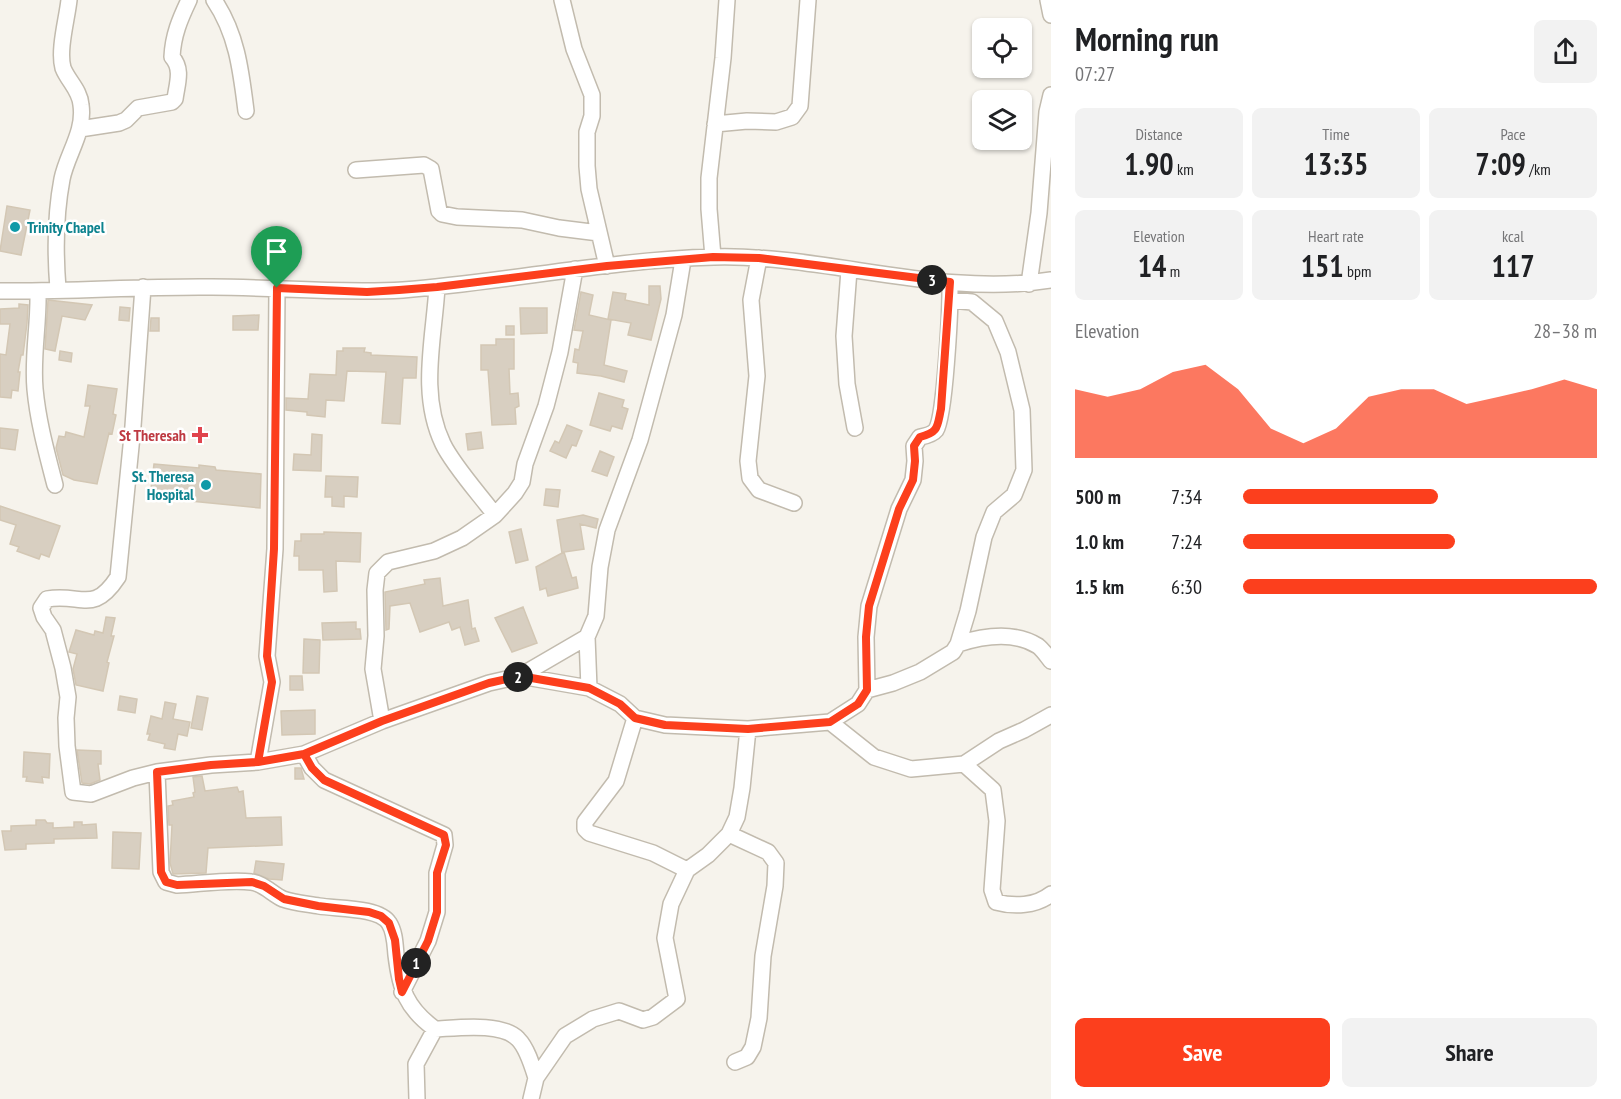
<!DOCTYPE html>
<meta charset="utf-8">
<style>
body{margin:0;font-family:"PT Sans Narrow",sans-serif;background:#f2f2f2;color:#202124;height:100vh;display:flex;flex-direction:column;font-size:22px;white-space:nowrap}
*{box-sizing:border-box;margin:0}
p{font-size:20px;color:#757577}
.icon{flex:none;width:33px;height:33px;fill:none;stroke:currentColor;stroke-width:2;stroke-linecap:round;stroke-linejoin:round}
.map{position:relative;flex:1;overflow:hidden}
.sheet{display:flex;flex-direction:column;background:#fff;width:570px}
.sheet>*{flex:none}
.tools{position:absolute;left:972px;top:18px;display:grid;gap:12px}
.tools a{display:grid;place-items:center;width:60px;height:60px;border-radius:9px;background:#fff;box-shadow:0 2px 4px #0004;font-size:30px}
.pin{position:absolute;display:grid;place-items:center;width:51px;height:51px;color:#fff;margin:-62px -26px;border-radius:50% 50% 50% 0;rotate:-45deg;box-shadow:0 0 6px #0007}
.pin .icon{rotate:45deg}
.km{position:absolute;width:30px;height:30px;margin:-15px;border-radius:50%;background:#222;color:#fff;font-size:16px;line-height:30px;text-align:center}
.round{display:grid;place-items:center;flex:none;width:63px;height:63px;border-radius:9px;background:#f2f2f2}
.summary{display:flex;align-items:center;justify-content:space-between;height:102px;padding:0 24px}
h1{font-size:33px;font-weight:800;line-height:45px}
.metrics{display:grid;grid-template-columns:repeat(3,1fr);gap:9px;height:102px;padding:6px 24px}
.metrics div{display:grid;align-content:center;border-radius:9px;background:#f2f2f2;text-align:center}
.metrics b{font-size:30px;font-weight:800}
.metrics small{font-size:16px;font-weight:400}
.metrics p{font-size:16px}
.chart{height:168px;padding:12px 24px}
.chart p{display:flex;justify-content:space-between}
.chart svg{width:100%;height:108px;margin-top:6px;fill:#fc3f1d;opacity:.7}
.primary-button{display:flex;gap:12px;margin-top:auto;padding:12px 24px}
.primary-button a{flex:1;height:69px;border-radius:9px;background:#fc3f1d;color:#fff;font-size:24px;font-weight:800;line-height:69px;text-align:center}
.primary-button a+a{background:#f2f2f2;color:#202124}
ul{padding:0 24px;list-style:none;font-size:20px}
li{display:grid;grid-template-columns:96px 72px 1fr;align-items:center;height:45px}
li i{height:15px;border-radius:8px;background:#fc3f1d}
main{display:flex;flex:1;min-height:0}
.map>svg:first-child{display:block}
.building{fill:#d8cfc1;stroke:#d3c7b4;stroke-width:1.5}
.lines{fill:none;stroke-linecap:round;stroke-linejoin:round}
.minor-casing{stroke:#c2bbae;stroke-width:18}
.minor{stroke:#fff;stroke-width:15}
.route-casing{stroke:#fff;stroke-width:12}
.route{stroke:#fc3f1d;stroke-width:8}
.culture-dot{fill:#0f9aa8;stroke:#fff;stroke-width:2}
.health-dot{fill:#e0444e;stroke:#fff;stroke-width:2}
.labels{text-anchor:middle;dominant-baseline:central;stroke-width:5;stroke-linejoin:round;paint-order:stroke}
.culture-label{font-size:16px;font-weight:bold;fill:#0d838f;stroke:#fff;text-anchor:start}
.health-label{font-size:16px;font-weight:bold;fill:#be3a42;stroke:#fff;text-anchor:end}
</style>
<main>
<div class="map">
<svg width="1051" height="1099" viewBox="0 0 1051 1099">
<rect width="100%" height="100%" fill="#f6f3ec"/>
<!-- building -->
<path class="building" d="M7 206 30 210 21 255 0 251Z
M649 286H660L661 299 651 340 628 335 631 323 608 319 613 292 626 294 625 300 649 305Z
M581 292 593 295 589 315 611 320 604 365 627 371 624 382 601 376 577 373 578 363 573 362 575 349 579 350 583 331 574 330Z
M48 300 92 305 85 320 62 316 55 351 45 349Z
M19 304 28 305 27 323 23 355H21L18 372H20L18 391 12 390 11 398 0 397V354L6 355 10 324H0V309L19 308Z
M120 307 130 308 129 321 119 320Z
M520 308H547V333L521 334Z
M259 315 258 330H233V316Z
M151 318H159V331H150Z
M506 326H514V335H506Z
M496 339H514V369H509L510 394 518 393 519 406 515 408 516 424 492 425 488 370H481V345H496Z
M343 348H365L364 352 371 353V355L417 357 416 378H403L400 424 382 423 386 372 347 371 344 401 326 400 325 417 307 415V412L286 410V398L308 399 310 374 336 375 337 351H343Z
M60 351 72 353 71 362 59 360Z
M88 385 117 389 113 414 116 415 112 434 109 433 97 484 74 480 63 475 56 448 59 436 65 437 66 432 84 437 90 406H85Z
M599 393 624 400 622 407 628 409 622 429 612 426 610 431 590 425Z
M567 425 582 431 576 446 572 445 566 458 550 451 555 441 559 443Z
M0 428 18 430 15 450 0 448Z
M481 432 483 448 468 450 466 434Z
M312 434 322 435 321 471 293 470 294 454 311 455Z
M600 451 614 457 607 476 592 471Z
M154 464 199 468V465L215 467 216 470 261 474 260 508 150 497Z
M326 476 358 477 357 497 344 496V507L332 506V497H325Z
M546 489 560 490 558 507 544 505Z
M0 506 60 526 49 557 41 554 39 559 17 551 19 547 10 544 16 525 0 520Z
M583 515 598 519 596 528 580 524 584 549 564 552 572 578 576 577 578 588 548 596 546 588 540 590 536 567 564 552 562 553 557 520Z
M521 529 528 560 516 563 509 532Z
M324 532 361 533 360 562 336 561 337 591 324 592 323 570H299V556H294L295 541H301V534H324Z
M440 578 443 606 468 600 472 629 475 628 479 641 465 645 460 627 452 630 449 622 420 632 410 603 390 606 389 629 386 630 385 592 425 584 424 580Z
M523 607 537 643 512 652 495 618Z
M106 617 115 618 111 636H114L107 662 109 663 103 691 76 685 73 669 77 654 69 652 76 630 94 635 95 631 103 633Z
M356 622V629H360L361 639 323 640 322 623Z
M304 639 320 640 319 673H303Z
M290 676H302L303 690H290Z
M120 696 137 699 135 713 118 710Z
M197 696 208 698 202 730 191 728Z
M165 702 176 704 173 719 190 722 187 736 178 734 175 750 164 748 165 744 148 740 150 734H147L151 716 162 719Z
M315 710V734L282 735 281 711Z
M77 750 101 751V764H98L100 780 90 784 82 783Z
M24 752 50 754 49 778 42 777 43 783 26 781 27 777H23Z
M295 768H301L304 779H295Z
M202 776 205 791 237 787 239 792 243 791 246 818 281 817 282 845 208 848 206 873 173 874 170 863 172 825H169L168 806 173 805 172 801 194 797 193 793 195 792 193 777Z
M36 820H45L47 823H53V828L74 827V822H82V825L96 824 97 838 54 839V843L26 844V849L5 850 2 831H11V826L36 825Z
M113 832 141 833 139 869 112 868Z
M256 861 284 864 282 880 269 879 254 873Z"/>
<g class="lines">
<!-- minor casing -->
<g class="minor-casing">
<path id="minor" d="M214 0C237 34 241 71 246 111
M562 0 574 49 592 95V116L587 132V166L589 189 607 266
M1048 0 1051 15
M715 124 747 121 776 122 792 117 800 106 808 0
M80 129 119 123 126 120 138 108 172 102 175 99C177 84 183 69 172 57 173 35 180 19 189 0
M356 170 424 165 431 169 439 211 442 214 457 217 522 220 559 228 599 233
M713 257 709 209V178L723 58 727 0
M759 258 751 300 757 376 748 461 750 478 759 490 794 503
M849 270 844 336 847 384 855 428
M1029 284 1039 213 1047 112 1051 95
M143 287 133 426 118 577C93 615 82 593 47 599L41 608 44 617 53 630 63 668 68 697 66 718 67 746 73 792 91 794 133 778 157 772 211 765 258 762 304 754 382 721 489 683 520 676 589 688 620 704 635 718 665 725 748 729 830 722 874 757 911 769 964 764 999 741 1024 730 1051 715
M437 287C434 339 419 394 443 444 453 465 480 495 495 515
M58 289C55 252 55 216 62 179 67 154 85 132 81 105 80 90 68 81 63 68 58 50 67 19 69 0
M0 291C71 292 141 286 212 287 275 287 339 294 403 290 506 282 609 260 714 257 825 254 940 298 1051 280
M38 291C39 324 32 356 35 389 38 422 47 454 55 485
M958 644C983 636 1014 631 1038 646 1043 650 1047 656 1051 661
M520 676 587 637
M589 688 587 637 596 616 600 567 607 530 640 440 674 315 683 260
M867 690 893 683 920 672 953 652 958 644 968 611 984 537 994 512 1014 495 1024 470 1022 410 1008 352 995 321 972 302 950 300
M635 718 616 781 585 822V829L589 833 653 853 687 870
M382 721 373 669 376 636 375 590 377 573 388 562 434 551 462 538 495 515 515 493 522 482 525 464 546 406 560 352 575 269
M830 722 858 704 867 690 866 637 869 606 899 509 913 480 915 461 914 446 920 437C925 436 932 435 936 430 945 416 950 312 950 291
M304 754 312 768 324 780 444 835 445 845 437 873V912L428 941 402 992
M258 762 272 682 267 656 275 549 277 288
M964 764 993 790 997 821 992 890 996 902C1014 907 1036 906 1051 894
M157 772 161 872 166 882 177 885C199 884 230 879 251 882 263 883 272 894 283 899 294 903 308 904 319 906 337 909 379 907 389 923 395 932 395 945 396 955 400 989 406 1008 435 1029 457 1028 502 1022 518 1039 527 1048 532 1065 536 1078
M729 834 768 852 776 863 775 886 763 956 759 1018 753 1047 747 1057 735 1062
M417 1099 416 1064 435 1029
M531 1099 536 1078 565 1036 593 1019 619 1011 643 1020 653 1017 677 999 665 938 671 904 687 870 708 855 729 834 737 817 742 788 748 729"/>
</g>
<!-- minor -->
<use href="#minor" class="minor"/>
</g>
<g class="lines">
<!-- route casing -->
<g class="route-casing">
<path id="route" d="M277 288 274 549 267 656 272 682 258 762 304 754 312 768 324 780 444 835 446 845 437 873V912L428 941 402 992 399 979 395 940 389 923 381 916 369 912 318 906 284 899 264 886 252 882 177 885 166 882 161 872 157 772 211 765 258 762 304 754 382 721 489 683 520 676 589 688 620 704 635 718 665 725 748 729 830 722 858 704 867 690 866 637 869 606 899 509 913 480 915 461 914 446 920 437C939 432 937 427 941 409L950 282 759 258 713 257 607 266 437 287 399 290 367 292 277 288"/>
</g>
<!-- route -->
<use href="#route" class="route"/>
</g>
<!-- markers -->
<g class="culture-dot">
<circle cx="15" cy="227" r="6"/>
<circle cx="206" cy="485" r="6"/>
</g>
<path class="health-dot" d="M197 426h6v6h6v6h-6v6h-6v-6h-6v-6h6z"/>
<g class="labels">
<!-- culture labels -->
<g class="culture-label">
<text x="27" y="227">Trinity Chapel</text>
<text x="194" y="476" text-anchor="end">St. Theresa<tspan x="194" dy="18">Hospital</tspan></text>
</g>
<!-- health labels -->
<g class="health-label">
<text x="186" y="435">St Theresah</text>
</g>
</g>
</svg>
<div class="tools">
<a><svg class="icon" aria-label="locate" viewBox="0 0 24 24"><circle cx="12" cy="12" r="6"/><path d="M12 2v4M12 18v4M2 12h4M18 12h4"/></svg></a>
<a><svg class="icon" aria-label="layers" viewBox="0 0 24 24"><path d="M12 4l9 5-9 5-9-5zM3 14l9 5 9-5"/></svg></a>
</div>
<div class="pin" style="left:277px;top:288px;background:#1e9e55"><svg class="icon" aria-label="arrive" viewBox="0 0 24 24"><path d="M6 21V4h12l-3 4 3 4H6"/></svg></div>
<b class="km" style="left:416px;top:963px">1</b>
<b class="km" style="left:518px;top:677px">2</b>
<b class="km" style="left:932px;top:280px">3</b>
</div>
<section class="sheet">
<div class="summary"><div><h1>Morning run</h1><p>07:27</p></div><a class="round"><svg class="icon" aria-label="share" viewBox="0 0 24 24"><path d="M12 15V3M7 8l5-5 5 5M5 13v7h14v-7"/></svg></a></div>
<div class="metrics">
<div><p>Distance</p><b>1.90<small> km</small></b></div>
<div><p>Time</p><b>13:35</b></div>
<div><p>Pace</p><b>7:09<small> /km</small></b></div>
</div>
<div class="metrics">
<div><p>Elevation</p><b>14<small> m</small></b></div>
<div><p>Heart rate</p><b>151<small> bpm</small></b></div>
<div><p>kcal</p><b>117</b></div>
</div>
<div class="chart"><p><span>Elevation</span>28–38 m</p>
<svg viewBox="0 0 160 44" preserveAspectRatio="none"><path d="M0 44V16L10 19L20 16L30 9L40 6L50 16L60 32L70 38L80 32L90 19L100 16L110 16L120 22L130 19L140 16L150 12L160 16V44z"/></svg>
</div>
<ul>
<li><b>500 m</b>7:34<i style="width:55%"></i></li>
<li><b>1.0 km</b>7:24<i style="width:60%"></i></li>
<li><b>1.5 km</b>6:30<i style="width:100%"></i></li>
</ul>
<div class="primary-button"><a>Save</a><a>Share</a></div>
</section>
</main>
